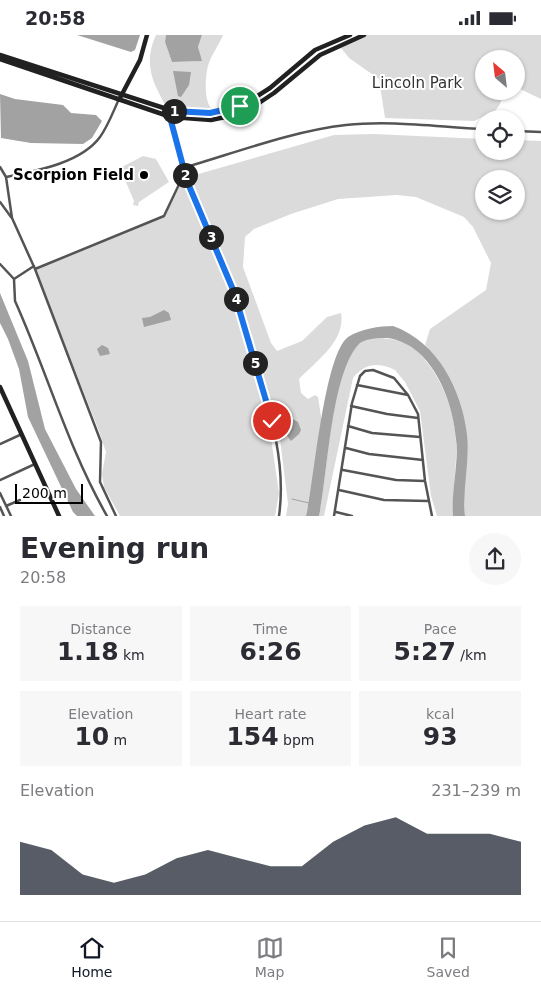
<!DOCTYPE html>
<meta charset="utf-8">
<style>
body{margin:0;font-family:"DejaVu Sans",sans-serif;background:#f7f7f7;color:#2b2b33;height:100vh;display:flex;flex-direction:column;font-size:19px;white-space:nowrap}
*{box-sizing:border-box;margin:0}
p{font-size:16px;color:#7c7c81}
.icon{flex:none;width:28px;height:28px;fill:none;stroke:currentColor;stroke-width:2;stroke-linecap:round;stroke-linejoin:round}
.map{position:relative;height:481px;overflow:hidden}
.details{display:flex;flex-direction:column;background:#fff;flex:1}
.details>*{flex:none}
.needle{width:32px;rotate:332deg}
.controls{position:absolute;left:475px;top:15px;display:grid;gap:10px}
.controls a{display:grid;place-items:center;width:50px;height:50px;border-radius:50%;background:#fff;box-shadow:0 1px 4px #0004;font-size:25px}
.scale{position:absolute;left:15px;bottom:12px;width:68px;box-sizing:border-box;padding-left:5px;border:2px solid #000;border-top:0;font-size:14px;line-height:18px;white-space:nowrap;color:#000;-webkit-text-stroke:4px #fff;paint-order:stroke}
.pin{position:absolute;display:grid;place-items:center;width:42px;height:42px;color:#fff;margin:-21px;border:2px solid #fff;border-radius:50%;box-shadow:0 1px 5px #0007}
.km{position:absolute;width:25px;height:25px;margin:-12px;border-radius:50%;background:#222;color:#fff;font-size:14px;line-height:25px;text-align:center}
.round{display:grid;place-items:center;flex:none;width:52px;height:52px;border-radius:26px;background:#f7f7f7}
.headline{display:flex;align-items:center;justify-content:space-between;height:85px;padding:0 20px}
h1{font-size:28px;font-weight:600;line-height:38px}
.stats{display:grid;grid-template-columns:repeat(3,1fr);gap:8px;height:85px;padding:5px 20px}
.stats div{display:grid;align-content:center;border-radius:0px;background:#f7f7f7;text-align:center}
.stats b{font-size:25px;font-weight:600}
.stats small{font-size:14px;font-weight:400}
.stats p{font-size:14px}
.chart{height:140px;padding:10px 20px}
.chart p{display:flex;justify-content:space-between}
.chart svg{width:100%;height:90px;margin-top:5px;fill:#111827;opacity:.7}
.status{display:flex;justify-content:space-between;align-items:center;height:35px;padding:0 25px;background:#fff;direction:ltr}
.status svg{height:14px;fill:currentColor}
.dock{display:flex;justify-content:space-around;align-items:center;height:70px;border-top:1px solid #e1e1e2;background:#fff;font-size:14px;color:#7c7c81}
.dock a{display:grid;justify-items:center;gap:2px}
.dock .selected{color:#111827}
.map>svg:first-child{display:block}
.green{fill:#dbdbdb;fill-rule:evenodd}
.water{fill:#a2a2a2}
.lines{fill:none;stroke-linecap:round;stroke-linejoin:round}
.stream{stroke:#a2a2a2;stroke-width:1}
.street{stroke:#545454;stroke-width:2.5}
.secondary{stroke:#212121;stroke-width:4.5}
.route-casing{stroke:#fff;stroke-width:10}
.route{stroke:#1a73e8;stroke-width:6}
.poi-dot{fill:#000;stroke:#fff;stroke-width:2}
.labels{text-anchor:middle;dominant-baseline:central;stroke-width:4;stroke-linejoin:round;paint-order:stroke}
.park-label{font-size:15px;fill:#323232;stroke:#fff}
.poi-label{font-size:15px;font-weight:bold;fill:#000;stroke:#fff;text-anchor:end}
</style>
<div class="status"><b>20:58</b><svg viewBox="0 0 49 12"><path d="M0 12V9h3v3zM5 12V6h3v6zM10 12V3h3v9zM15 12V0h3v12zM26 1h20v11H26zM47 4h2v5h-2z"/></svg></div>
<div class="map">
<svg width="541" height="481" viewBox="0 0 541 481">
<rect width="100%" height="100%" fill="#fff"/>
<!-- green -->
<path class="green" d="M156 0H166L165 7 172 27 201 26 198 12 202 0H223C219 10 210 22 208 31 205 42 204 65 211 73L189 74 164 68C151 44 144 27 156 0Z
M367 0H541V64L516 52V24H484V56L504 57 500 69 495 76 474 86 385 83 379 44 349 23 341 13Z
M373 99 484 104V116H516V105L541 106V481H465C460 408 482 372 425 310L430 294 486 255 491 228 473 192 464 182 416 162 397 160 338 164 291 179 254 194 245 202 243 232 271 308 277 316 302 306 327 282 341 278C346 306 316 326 299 344L301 358 308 364 315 360 318 362 322 388 306 481H286L288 469 280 404 268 383 279 458 275 481H120L104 452 102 439 106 417 99 396 35 234 165 181 181 149 195 140 334 100ZM484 144H516V176H484Z
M143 121 156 124 169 147 139 167 138 171 133 170 134 166 120 133Z
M381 303C388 304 396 304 403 307 435 322 456 375 456 408 457 433 452 457 453 481H437L431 461 420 376 405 347 395 335C378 327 365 328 353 343L324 481H319C328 439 330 344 356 312 362 304 371 303 381 303Z"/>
<!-- water -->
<path class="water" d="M77 0H140L135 15 131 17Z
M166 0H202L198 12 202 26 172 27 165 7Z
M173 36 191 37 189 50 181 62 178 61Z
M0 59 15 64 63 70 71 78 96 80 102 86 92 103 83 109 31 108 1 103Z
M0 258 28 326 45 394 76 454 95 481H77L73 477 28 382 19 334 8 304 0 288Z
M164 275 169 278 171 285 144 292 142 283 150 282Z
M393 291C438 307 462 355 467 400 470 427 462 454 465 481H453C451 455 459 429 456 404 453 365 431 308 387 303 377 303 369 303 360 308 331 336 328 439 319 481H306C314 447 324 320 348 302 360 294 380 291 393 291Z
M102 310 108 313 110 319 100 321 97 314Z
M289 382 298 387 301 395 299 399 291 406 285 398 284 386Z"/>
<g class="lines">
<!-- stream -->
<path class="stream" d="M292 464 309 468"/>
<!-- street -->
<path class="street" d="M173 76C164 108 219 219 233 255 241 275 246 296 252 317 268 370 287 425 279 481
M516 96 541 97
M0 132 6 142C36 136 81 128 100 102 108 91 113 77 119 64
M183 133C235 118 292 96 346 90 391 85 439 92 484 94
M6 142 12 183 35 234 101 407 100 447 116 481
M0 167 11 182
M0 229 14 244
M34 231 14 244 15 266C47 337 68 413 107 481
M35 234 164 181 184 139
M357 350 408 360
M351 371 387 379 418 383
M348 391 372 398 420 402
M0 409 22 399
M346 413 369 419 423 425
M343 435 396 445 425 446
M0 445 35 429
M339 455 384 465 428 466
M0 458 11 481
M6 471 20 465
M0 472 4 481
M336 477 352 481
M334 481 352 368 360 341 365 336 373 335 394 343 408 360 418 379 425 446 432 481"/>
<!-- secondary -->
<path class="secondary" d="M0 20 173 76 204 78 229 74 251 65 270 53 315 15 350 0
M0 24 171 82 211 85 230 81 253 72 274 58 320 20 364 0
M120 63 140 25 147 0
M0 352 59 481"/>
</g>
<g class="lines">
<!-- route casing -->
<g class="route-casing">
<path id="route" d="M240 71 210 78 173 76 171 86 187 146 234 257 272 386"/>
</g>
<!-- route -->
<use href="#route" class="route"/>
</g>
<!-- markers -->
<circle class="poi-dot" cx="144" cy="140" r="5"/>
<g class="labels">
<!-- park labels -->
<g class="park-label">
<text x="417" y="48">Lincoln Park</text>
</g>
<!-- poi labels -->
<g class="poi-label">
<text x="134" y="140">Scorpion Field</text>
</g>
</g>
</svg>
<div class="controls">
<a><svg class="needle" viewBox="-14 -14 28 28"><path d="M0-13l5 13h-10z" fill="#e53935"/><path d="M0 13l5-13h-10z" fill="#7c7c81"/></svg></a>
<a><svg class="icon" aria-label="locate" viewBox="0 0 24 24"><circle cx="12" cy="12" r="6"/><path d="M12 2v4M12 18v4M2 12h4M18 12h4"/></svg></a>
<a><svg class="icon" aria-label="layers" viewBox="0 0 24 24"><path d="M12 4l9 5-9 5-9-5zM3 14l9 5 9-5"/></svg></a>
</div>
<div class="scale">200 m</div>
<div class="pin" style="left:240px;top:71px;background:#1e9e55"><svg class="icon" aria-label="arrive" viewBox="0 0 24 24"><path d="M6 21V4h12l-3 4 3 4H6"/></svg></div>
<div class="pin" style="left:272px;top:386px;background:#d93025"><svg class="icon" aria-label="check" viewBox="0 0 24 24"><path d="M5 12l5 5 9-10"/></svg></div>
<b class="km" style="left:174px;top:76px">1</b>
<b class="km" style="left:185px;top:140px">2</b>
<b class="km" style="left:211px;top:202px">3</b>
<b class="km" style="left:236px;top:264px">4</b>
<b class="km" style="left:255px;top:328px">5</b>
</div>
<section class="details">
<div class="headline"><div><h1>Evening run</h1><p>20:58</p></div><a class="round"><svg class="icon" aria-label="share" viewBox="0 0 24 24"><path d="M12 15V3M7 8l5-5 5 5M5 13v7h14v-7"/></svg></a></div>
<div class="stats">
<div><p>Distance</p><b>1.18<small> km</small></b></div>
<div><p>Time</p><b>6:26</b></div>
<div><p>Pace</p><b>5:27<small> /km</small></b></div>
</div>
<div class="stats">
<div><p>Elevation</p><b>10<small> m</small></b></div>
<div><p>Heart rate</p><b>154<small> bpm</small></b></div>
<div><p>kcal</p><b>93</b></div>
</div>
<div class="chart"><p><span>Elevation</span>231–239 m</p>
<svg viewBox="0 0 160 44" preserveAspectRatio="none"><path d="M0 44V18L10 22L20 34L30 38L40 34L50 26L60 22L70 26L80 30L90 30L100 18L110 10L120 6L130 14L140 14L150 14L160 18V44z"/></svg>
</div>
</section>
<nav class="dock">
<a class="selected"><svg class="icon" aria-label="home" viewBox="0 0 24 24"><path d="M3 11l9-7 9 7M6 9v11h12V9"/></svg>Home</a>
<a><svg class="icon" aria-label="map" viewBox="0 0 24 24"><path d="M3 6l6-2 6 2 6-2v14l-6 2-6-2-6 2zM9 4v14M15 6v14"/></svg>Map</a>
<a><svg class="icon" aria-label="saved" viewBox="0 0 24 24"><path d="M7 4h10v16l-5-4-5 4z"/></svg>Saved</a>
</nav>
